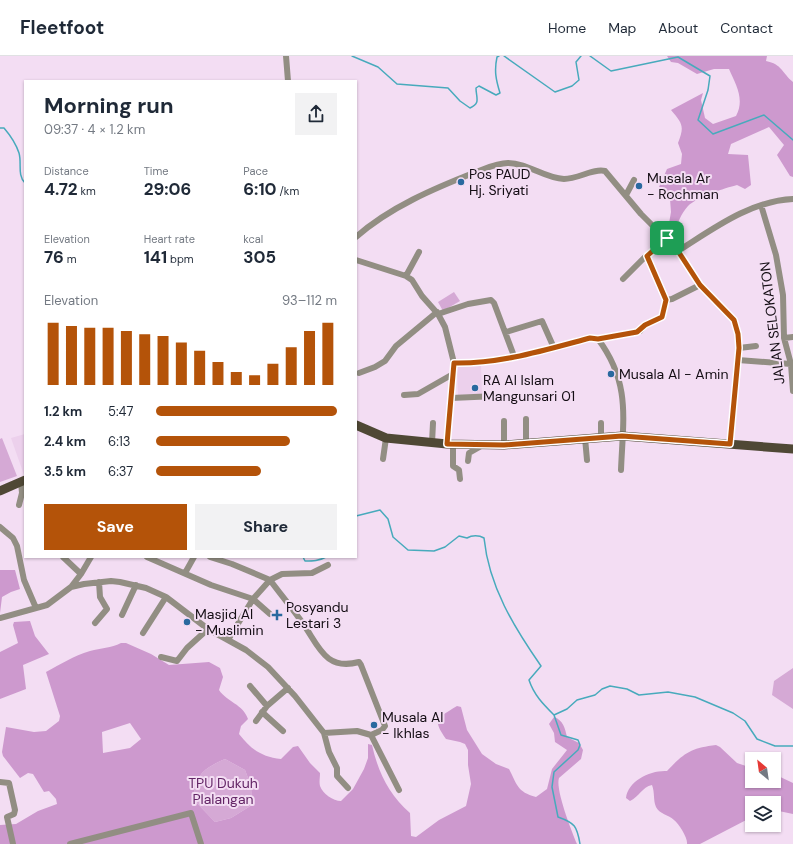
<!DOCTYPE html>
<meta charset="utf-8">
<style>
body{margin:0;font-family:"DM Sans",sans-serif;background:#f2f2f3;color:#1f2937;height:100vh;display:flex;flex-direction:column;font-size:15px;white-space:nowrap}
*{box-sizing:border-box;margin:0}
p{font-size:13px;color:#747a83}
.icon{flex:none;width:22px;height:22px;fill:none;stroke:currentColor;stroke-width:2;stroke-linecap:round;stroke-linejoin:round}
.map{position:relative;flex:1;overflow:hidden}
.drawer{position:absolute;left:24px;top:24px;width:333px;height:478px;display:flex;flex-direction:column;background:#fff;border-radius:0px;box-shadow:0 1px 3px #0004}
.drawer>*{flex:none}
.needle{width:26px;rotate:331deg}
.buttons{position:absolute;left:745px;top:696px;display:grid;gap:8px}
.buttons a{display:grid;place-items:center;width:36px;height:36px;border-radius:0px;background:#fff;box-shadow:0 1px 3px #0004;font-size:20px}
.pin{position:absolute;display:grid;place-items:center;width:34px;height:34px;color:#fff;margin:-17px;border-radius:8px;box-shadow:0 2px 6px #0006}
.round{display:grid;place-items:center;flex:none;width:42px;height:42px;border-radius:0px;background:#f2f2f3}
.headline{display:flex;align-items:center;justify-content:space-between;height:68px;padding:0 20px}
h1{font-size:22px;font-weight:700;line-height:30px}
.metrics{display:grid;grid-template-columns:repeat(3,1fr);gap:6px;height:68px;padding:4px 20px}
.metrics div{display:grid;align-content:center}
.metrics b{font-size:17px;font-weight:700}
.metrics small{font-size:11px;font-weight:400}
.metrics p{font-size:11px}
.chart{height:112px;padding:8px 20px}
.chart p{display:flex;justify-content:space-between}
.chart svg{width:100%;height:72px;margin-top:4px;stroke:#b45309;stroke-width:6}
.primary-button{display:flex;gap:8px;margin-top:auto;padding:8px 20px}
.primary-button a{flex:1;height:46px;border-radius:0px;background:#b45309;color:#fff;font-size:16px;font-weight:700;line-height:46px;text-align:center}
.primary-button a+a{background:#f2f2f3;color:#1f2937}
ul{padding:0 20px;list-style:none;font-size:13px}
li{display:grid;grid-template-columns:64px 48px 1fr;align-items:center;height:30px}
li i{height:10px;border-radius:5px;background:#b45309}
header{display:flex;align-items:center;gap:24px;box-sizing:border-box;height:56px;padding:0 20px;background:#fff;border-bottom:1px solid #e0e1e3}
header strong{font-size:19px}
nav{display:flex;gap:22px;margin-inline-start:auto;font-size:14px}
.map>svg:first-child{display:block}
.built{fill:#ecd0ec}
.green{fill:#d5a9d5}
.forest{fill:#cd99ce;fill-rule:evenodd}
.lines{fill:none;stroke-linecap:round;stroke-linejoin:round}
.stream{stroke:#47aabc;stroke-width:1.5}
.street{stroke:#928e83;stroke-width:6}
.primary{stroke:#4f4835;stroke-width:9}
.route-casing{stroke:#fff;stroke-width:8}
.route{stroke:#b45309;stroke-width:5}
.poi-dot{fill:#29699f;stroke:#f3ddf3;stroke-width:1.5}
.labels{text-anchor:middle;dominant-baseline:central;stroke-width:4;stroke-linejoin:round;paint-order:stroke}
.poi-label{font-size:14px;fill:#140d14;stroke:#f3ddf3;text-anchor:start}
.street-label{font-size:14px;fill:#140d14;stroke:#f3ddf3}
.park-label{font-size:14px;fill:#632566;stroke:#f3ddf3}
</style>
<header>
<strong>Fleetfoot</strong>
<nav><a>Home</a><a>Map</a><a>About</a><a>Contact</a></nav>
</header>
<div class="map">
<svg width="793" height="788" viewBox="0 0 793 788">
<rect width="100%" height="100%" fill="#f3ddf3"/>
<!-- built -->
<path class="built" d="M481 308 482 338 458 339 457 309Z
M25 378V418L24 419 11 382Z"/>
<!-- green -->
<path class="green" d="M454 236 460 245 443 255 438 246Z
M2 382 17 420 0 426V383Z
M793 612V653L772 639 774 625Z
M225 703 245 714 251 730 252 749 231 762 215 766 193 743C198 717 201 714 225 703Z"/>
<!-- forest -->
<path class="forest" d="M667 0H767L766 5C782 8 782 17 793 26V121L790 120 777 99 784 89 769 71 731 88 728 98 748 99 751 129 745 133 737 129C725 132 697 141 688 150 681 158 678 166 675 175L668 173 671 156 670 143 659 131 667 113 681 108 682 98 678 87C685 70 682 67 671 54L703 37 701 44 705 62 713 68 736 60C745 43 736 29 729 13H714L697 18 678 7 671 6Z
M0 514H15L20 533 11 536 2 541 0 557Z
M30 565 35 580 49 598 23 609 26 633 0 643V596L18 587 13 569 14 566Z
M121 587H126L151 598 169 609 209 606 220 612 223 621 219 634C227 646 243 648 248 663L241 670 239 678C251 693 261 701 281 703L293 691 298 690 310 707 320 717C320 722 319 726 320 730 323 738 333 745 341 745L353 733 364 713 368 702V688L372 689C378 716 389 739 410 757L411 780 416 781 439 764 466 750 471 728 468 709V694L465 688 460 686 446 683C431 662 438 662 457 650L461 651 467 674 482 698 496 708 509 713C517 728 517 736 536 741L547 733 552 713 567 694 555 686 554 677 549 668 554 661C563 664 565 672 567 681L579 687 583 694 581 703 559 722C555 733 572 776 577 788H0V769L16 768 38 755 57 748 56 743 49 735 44 736 33 718 28 717 20 722 3 700 2 696 6 671 34 676 46 675 59 665 60 660 46 616C61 608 73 600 90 595 101 592 111 592 121 587ZM130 667 141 683 130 692 103 697 102 676ZM225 703 245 714 251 730 252 749 231 762 215 766 193 743C198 717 201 714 225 703Z
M716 689 720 691 737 707 752 712V725H774V718L793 727V758L774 754V747H752V761L700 788H687C688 782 679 768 674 764 669 759 659 758 656 751 653 744 655 737 652 729 642 731 639 741 630 745L626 742C628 725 650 714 667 715 684 697 691 692 716 689Z"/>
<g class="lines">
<!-- stream -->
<path class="stream" d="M352 0 378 11 397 28 448 32 460 45 470 52C481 47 476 42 476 32L479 30 496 39 500 37C496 24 494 15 497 1L499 0
M504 0 555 36 572 30 579 24 576 6 581 0
M590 0 611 15 678 1 710 20 708 34 698 64 713 78 764 59 793 84
M0 72H4C10 79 16 88 19 97 22 107 17 119 25 127
M356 460 380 454 388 463 393 481 408 494 434 495 445 491 459 480 467 482C472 479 479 479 484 482 489 531 514 571 541 610L529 624C534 639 543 648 554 659L567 653 577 644 595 639 602 633 610 630 627 633 639 639 668 636 695 641 733 657 745 665 757 683 775 690H793
M303 501 305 505C313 505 319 505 326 501
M554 659 561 679 578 684 580 689 578 694 554 716 552 731 558 761C575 767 577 770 580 788"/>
<!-- street -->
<path class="street" d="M286 0 288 25
M626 139 634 124
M761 149 776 199 783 239 784 282 791 308 793 335
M356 181C390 151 435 132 476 116 487 112 497 107 508 107 528 107 544 122 564 123 578 123 594 112 605 115L641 158 678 195 700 229 734 264 738 278 739 292 730 388
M667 182 647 199 666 244 672 243 700 229
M678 195C713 173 750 145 793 143
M356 204 406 220 412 224 422 240 438 258 445 271 454 307 447 388
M406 220 419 196
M623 223 647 199
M438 258 468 248 491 244 494 247 514 300
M506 276 542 265 554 292
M784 282 793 281
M598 283 640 275 645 269 662 261 666 244
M739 292 756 290
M738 304 791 308
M454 307C500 308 545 294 590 282L598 283C631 327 623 363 621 414
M359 317 375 311 385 305 396 290 437 256
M404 339 418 338 453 318
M451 342 497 340
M504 365V389
M601 367V380
M585 382 587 404
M432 387 433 367
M453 388V410L459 414 460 423
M526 388V363
M383 403 386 382
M468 405 469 397 483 389
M19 449 22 437 21 426
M0 471 13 482 17 490 24 524 36 552
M63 501 81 518
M147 501 211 529 253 543 270 558
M210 501 232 508 270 524
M185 517 194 501
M270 524C281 539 293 553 304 569 319 591 326 615 359 606L361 609 385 670 382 674 371 679
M71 531 81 518 91 501
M122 559 136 529
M0 562 47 549 71 531 84 528 111 525 120 526 146 532 166 541 208 573 246 594 268 611 295 640 324 677 329 696 337 712V720L348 732
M95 567 107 553 100 541 99 526
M143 577 166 541
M228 584 253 543 270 524 282 518 312 517 328 509
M161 601 177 605 187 592 208 573
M250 630 267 650
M262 656 283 675
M256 665 267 650 288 632
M324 677 357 675 371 679 399 734
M0 726 9 727 15 754 14 758 7 761 13 788
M70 788 191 757 201 788"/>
<!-- primary -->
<path class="primary" d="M356 369 386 382 447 388 504 389 622 380 793 393
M0 435 25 424"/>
</g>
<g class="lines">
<!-- route casing -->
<g class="route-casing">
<path id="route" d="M667 182 678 195 700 229 734 264 738 278 739 292 730 388 622 380 504 389 447 388 454 307C500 308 545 294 590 282L598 283 637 276 645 269 662 261 666 244 647 200Z"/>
</g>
<!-- route -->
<use href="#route" class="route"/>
</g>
<!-- markers -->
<g class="poi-dot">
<circle cx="461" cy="126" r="4"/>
<circle cx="639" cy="130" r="4"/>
<circle cx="611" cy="318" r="4"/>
<circle cx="475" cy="332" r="4"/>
<path d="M275 553h4v4h4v4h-4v4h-4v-4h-4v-4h4z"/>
<circle cx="187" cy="566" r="4"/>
<circle cx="374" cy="669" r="4"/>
</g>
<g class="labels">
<!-- poi labels -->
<g class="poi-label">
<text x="469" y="118">Pos PAUD<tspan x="469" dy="16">Hj. Sriyati</tspan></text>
<text x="647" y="122">Musala Ar<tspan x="647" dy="16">- Rochman</tspan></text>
<text x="619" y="318">Musala Al - Amin</text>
<text x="483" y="324">RA Al Islam<tspan x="483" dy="16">Mangunsari 01</tspan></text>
<text x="286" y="551">Posyandu<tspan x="286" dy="16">Lestari 3</tspan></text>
<text x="195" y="558">Masjid Al<tspan x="195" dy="16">- Muslimin</tspan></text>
<text x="382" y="661">Musala Al<tspan x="382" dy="16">- Ikhlas</tspan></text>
</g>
<!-- street labels -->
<g class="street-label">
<text transform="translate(772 267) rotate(-97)">JALAN SELOKATON</text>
</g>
<!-- park labels -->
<g class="park-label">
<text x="223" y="727">TPU Dukuh<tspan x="223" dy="16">Plalangan</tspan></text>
</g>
</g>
</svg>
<div class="buttons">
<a><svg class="needle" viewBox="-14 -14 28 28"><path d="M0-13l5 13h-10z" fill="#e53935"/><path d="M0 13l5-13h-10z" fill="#747a83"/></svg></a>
<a><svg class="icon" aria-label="layers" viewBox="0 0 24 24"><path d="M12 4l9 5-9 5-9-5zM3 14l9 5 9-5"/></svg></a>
</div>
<div class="pin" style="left:667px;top:182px;background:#1e9e55"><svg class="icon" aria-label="arrive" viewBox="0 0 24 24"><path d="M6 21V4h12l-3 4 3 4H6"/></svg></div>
<section class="drawer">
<div class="headline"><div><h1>Morning run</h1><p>09:37 · 4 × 1.2 km</p></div><a class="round"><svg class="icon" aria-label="share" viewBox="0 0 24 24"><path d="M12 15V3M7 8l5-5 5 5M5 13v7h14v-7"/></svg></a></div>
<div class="metrics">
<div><p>Distance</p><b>4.72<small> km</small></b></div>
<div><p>Time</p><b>29:06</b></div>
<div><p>Pace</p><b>6:10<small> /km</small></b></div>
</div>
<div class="metrics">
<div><p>Elevation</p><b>76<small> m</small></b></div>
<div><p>Heart rate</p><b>141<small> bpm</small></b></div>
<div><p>kcal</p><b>305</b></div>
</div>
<div class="chart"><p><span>Elevation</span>93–112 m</p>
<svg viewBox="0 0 160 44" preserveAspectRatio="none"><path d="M5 44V6M15 44V8M25 44V9M35 44V9M45 44V11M55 44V13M65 44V14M75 44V18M85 44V23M95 44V30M105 44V36M115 44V38M125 44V31M135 44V21M145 44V11M155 44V6"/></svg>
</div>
<ul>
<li><b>1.2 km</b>5:47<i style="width:100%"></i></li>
<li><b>2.4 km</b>6:13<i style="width:74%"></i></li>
<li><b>3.5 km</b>6:37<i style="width:58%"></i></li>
</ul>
<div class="primary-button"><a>Save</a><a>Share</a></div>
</section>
</div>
